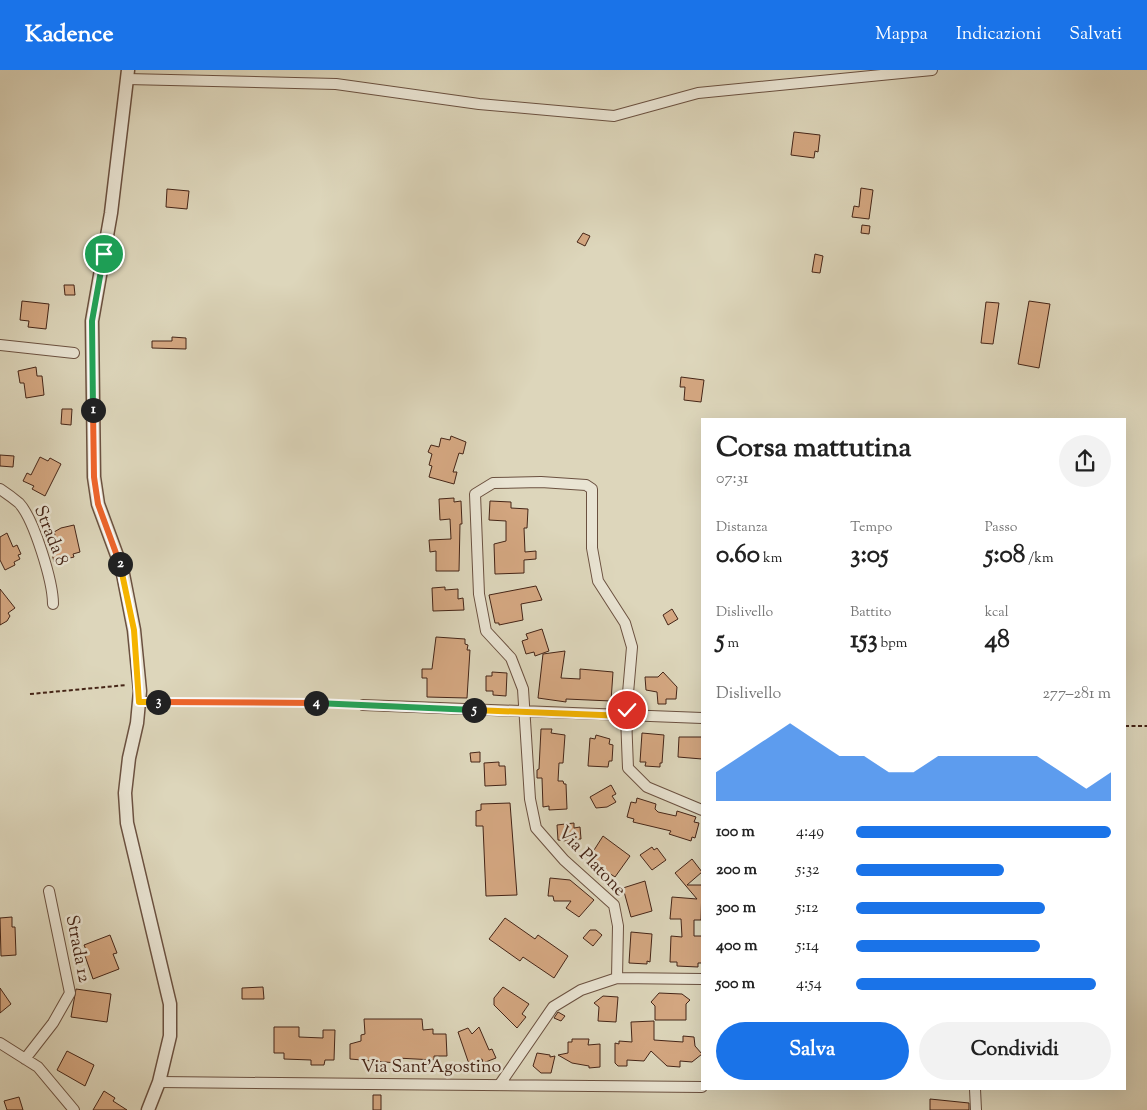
<!DOCTYPE html>
<html lang="it">
<meta charset="utf-8">
<style>
body{margin:0;font-family:"Sorts Mill Goudy",serif;background:#f2f2f2;color:#222;height:100vh;display:flex;flex-direction:column;font-size:19px;white-space:nowrap}
*{box-sizing:border-box;margin:0}
p{font-size:16px;color:#767676}
.icon{flex:none;width:28px;height:28px;fill:none;stroke:currentColor;stroke-width:2;stroke-linecap:round;stroke-linejoin:round}
.map{position:relative;flex:1;overflow:hidden}
.drawer{position:absolute;left:701px;top:348px;width:425px;height:672px;display:flex;flex-direction:column;background:#fff;border-radius:0px;box-shadow:0 5px 20px #0002}
.drawer>*{flex:none}
.pin{position:absolute;display:grid;place-items:center;width:42px;height:42px;color:#fff;margin:-21px;border:2px solid #fff;border-radius:50%;box-shadow:0 1px 5px #0007}
.km{position:absolute;width:25px;height:25px;margin:-12px;border-radius:50%;background:#222;color:#fff;font-size:14px;line-height:25px;text-align:center}
.round{display:grid;place-items:center;flex:none;width:52px;height:52px;border-radius:26px;background:#f2f2f2}
.head{display:flex;align-items:center;justify-content:space-between;height:85px;padding:0 15px}
h1{font-size:28px;font-weight:800;line-height:38px}
.figures{display:grid;grid-template-columns:repeat(3,1fr);gap:8px;height:85px;padding:5px 15px}
.figures div{display:grid;align-content:center}
.figures b{font-size:25px;font-weight:800}
.figures small{font-size:14px;font-weight:400}
.figures p{font-size:14px}
.chart{height:140px;padding:10px 15px}
.chart p{display:flex;justify-content:space-between}
.chart svg{width:100%;height:90px;margin-top:5px;fill:#1a73e8;opacity:.7}
.cta{display:flex;gap:10px;margin-top:auto;padding:10px 15px}
.cta a{flex:1;height:58px;border-radius:30px;background:#1a73e8;color:#fff;font-size:20px;font-weight:800;line-height:58px;text-align:center}
.cta a+a{background:#f2f2f2;color:#222}
ul{padding:0 15px;list-style:none;font-size:16px}
li{display:grid;grid-template-columns:80px 60px 1fr;align-items:center;height:38px}
li i{height:12px;border-radius:6px;background:#1a73e8}
header{display:flex;align-items:center;gap:30px;box-sizing:border-box;height:70px;padding:0 25px;background:#1a73e8;color:#fff}
header strong{font-size:24px}
nav{display:flex;gap:28px;margin-inline-start:auto;font-size:18px}
.map>svg:first-child{display:block}
.building{fill:#d4a781;stroke:#452517}
.lines{fill:none;stroke-linecap:round;stroke-linejoin:round}
.minor-casing{stroke:#6b5140;stroke-width:12}
.tertiary-casing{stroke:#6b5140;stroke-width:15}
.path{stroke:#452517;stroke-width:2;stroke-dasharray:4 2.5;stroke-linecap:butt}
.minor{stroke:#e9e4d3;stroke-width:10}
.tertiary{stroke:#e9e4d3;stroke-width:12}
.split-1-casing{stroke:#fff;stroke-width:10}
.split-2-casing{stroke:#fff;stroke-width:10}
.split-3-casing{stroke:#fff;stroke-width:10}
.split-4-casing{stroke:#fff;stroke-width:10}
.split-5-casing{stroke:#fff;stroke-width:10}
.split-6-casing{stroke:#fff;stroke-width:10}
.split-1{stroke:#22a559;stroke-width:6}
.split-2{stroke:#f0652b;stroke-width:6}
.split-3{stroke:#f5b400;stroke-width:6}
.split-4{stroke:#f0652b;stroke-width:6}
.split-5{stroke:#22a559;stroke-width:6}
.split-6{stroke:#f5b400;stroke-width:6}
.labels{text-anchor:middle;dominant-baseline:central;stroke-width:5;stroke-linejoin:round;paint-order:stroke}
.street-label{font-size:18px;fill:#452517;stroke:#e9e4d3}
</style>
<header>
<strong>Kadence</strong>
<nav><a>Mappa</a><a>Indicazioni</a><a>Salvati</a></nav>
</header>
<div class="map">
<svg width="1147" height="1040" viewBox="0 0 1147 1040">
<rect width="100%" height="100%" fill="#ddd6bb"/>
<filter id="stains"><feTurbulence type="fractalNoise" baseFrequency=".004" numOctaves="4"/><feColorMatrix values="0 0 0 0 .2 0 0 0 0 .09 0 0 0 0 .02 0 0 0 .5 -.17"/></filter>
<radialGradient id="worn" r=".72"><stop offset=".6" stop-color="#630" stop-opacity="0"/><stop offset="1" stop-color="#630" stop-opacity=".3"/></radialGradient>
<!-- building -->
<path class="building" d="M794 62 820 65 818 82 815 81 814 88 791 85Z
M861 118 873 120 869 149 852 147 854 136 859 137Z
M167 119 189 121 187 139 166 137Z
M862 155 870 156 869 164 861 163Z
M583 163 590 166 585 176 577 172Z
M815 184 823 186 820 203 812 202Z
M64 215H74L75 225H65Z
M22 231 49 234 46 259 28 257 29 251 20 250Z
M1029 231 1050 234 1039 298 1018 294Z
M986 232 999 233 993 274 981 273Z
M172 267 186 268V279L152 278V271H172Z
M36 297 37 306H42L44 325 26 328 24 313H20L18 301Z
M681 307 704 310 701 332 684 330 685 317H680Z
M62 339H72L71 355 61 354Z
M451 366 466 372 463 384 459 383 453 402H457L454 414 429 407 432 396 429 395 432 384 428 382 431 375 439 377 441 368 450 370Z
M0 385 14 386 13 397 0 396Z
M40 387 48 391 50 388 61 394 45 426 32 419 34 416 23 411 27 403 31 405Z
M454 428V432L461 431 462 454H460L459 501H436V481L430 482 429 470 451 469 450 449 440 450 439 429Z
M490 431 511 432V438L528 439 527 458H524L525 482 536 481V489L524 490V503L495 504 494 474 506 471V451L489 450Z
M74 455 80 482 73 484 74 487 54 492 48 466 55 465 54 462 61 458Z
M7 463 13 477 17 475 21 484 18 485 20 489 14 492 15 495 5 500 0 490V467Z
M536 516 542 530 521 534 523 550 499 555V553H495L489 525Z
M445 517V520L458 519V529L463 528 464 540 433 541 432 518Z
M0 519 15 538 8 543 10 546 7 551 0 555Z
M672 539 678 549 668 555 663 545Z
M542 559 549 581 535 586 534 582 526 584 522 571 528 569 526 564Z
M436 567 465 569V574L468 575 467 580H470L467 628 427 627V608H422V599H432Z
M565 581 561 608 580 609V599L613 602 611 631 566 629V632L538 628 543 584Z
M492 602 507 603 506 626 493 625V621H486V606H492Z
M663 602 677 617 676 629H666V634H658L657 622 646 620 645 607H658Z
M541 659H552L551 663 565 665 563 693H559L558 711H563L564 714H566L567 739 549 740V736L543 737 542 708H537V700L539 699Z
M642 663 664 665 662 693H660V697L645 696 646 692H640Z
M596 665 610 669 609 674 613 675 612 691H609L608 697 588 696 590 668 595 669Z
M679 667H702V689L678 687Z
M480 682V692H471L470 683Z
M499 692V696H505L506 715 485 716 484 693Z
M611 715 616 724 612 726 616 732 607 737 596 738 590 727Z
M637 728 656 734 655 739 658 742 676 746 677 741 696 747 694 752 699 753 695 768 692 767 691 771 669 764 671 761 633 752 634 749 627 747 631 732 636 733Z
M510 733 517 825 486 826 483 756H476V741L481 740V734Z
M574 753V758L580 757 581 769H576V772L558 770 557 755Z
M603 766 630 786 615 807 609 803 607 806 592 795 594 791 589 788Z
M652 777 654 780 657 778 666 790 652 800 640 785Z
M692 789 702 802 687 815H702L701 850H694V866H702V893H698V897L677 896V892H670L671 866 682 867 681 849H670L672 827 697 829 675 803Z
M550 808 570 810 594 830 579 847 566 838 571 831H554L553 826H548Z
M645 811 652 841 631 847 623 818Z
M12 847V857H15L16 885 1 886 0 848Z
M505 848 535 869 538 865 568 886 554 908 523 887 520 891 489 869Z
M590 860H596L602 865 593 876 583 868Z
M631 862 652 864 650 892 647 891V894L629 893Z
M110 865 117 883 113 884 119 899 93 909 84 883 87 882 84 875Z
M263 917 264 929H242V918Z
M503 917 529 934 522 944 526 947 517 958 494 935V928Z
M0 918 11 934 0 943Z
M76 919 111 924 107 952 71 947Z
M659 923 682 924 690 930 686 934V950H655V936L651 932Z
M603 926 618 927 616 952 598 951 599 937 594 933Z
M558 942 565 946 561 951 554 948Z
M364 949H422L423 960 433 959V964H446L447 986H434V990L397 988V993L350 989V974L361 971V965L365 964Z
M654 951V970L683 972V966L694 967 695 976 702 984 692 992 680 991V997L667 996 651 981 644 991 627 990V996H618L615 993V973L619 974V971L632 972 631 952Z
M274 957H299V967L323 968V960H335L334 990H325L324 995H311V990L284 989V983H274Z
M479 957 489 980 492 979 496 988 483 993 482 989 469 994 458 962 468 958 472 964Z
M572 969H589L588 975 600 974V997L589 998V996L572 993 558 985 568 983V972H572Z
M67 981 94 995 85 1016 57 1000Z
M537 983 550 985V987L555 986 551 1003H541L533 996Z
M104 1021 115 1028 113 1031 127 1040H93Z
M373 1025H381V1040H373Z
M19 1027 23 1040H7L4 1031Z
M930 1029 969 1033V1040H930Z"/>
<g class="lines">
<!-- minor casing -->
<g class="minor-casing">
<path id="minor" d="M127 9 336 14 479 34 614 46 698 23 932 0
M0 275 74 283
M0 419C6 423 13 428 19 433 34 449 53 512 53 534
M363 635 702 648
M617 908 618 856 614 835 564 790 536 758 530 729 523 619 511 588 486 561 479 524 475 424 493 413 541 412 586 415 592 419V478L598 511 625 553 632 577 626 646 628 698 647 717 702 740
M0 973 38 997 74 1040
M25 989 53 953 70 923 49 821
M159 1012 702 1017
M500 1014 553 937 581 920 617 908 702 909
M975 1019 976 1040"/>
</g>
<!-- tertiary casing -->
<g class="tertiary-casing">
<path id="tertiary" d="M128 0 111 143 92 251 94 407 98 434 122 499 134 560 140 621 137 653 129 688 125 723 127 753 170 934V966L159 1012 148 1040"/>
</g>
<!-- path -->
<path class="path" d="M30 624 127 615
M151 632 282 631 353 634
M1125 656H1147"/>
<!-- minor -->
<use href="#minor" class="minor"/>
<!-- tertiary -->
<use href="#tertiary" class="tertiary"/>
</g>
<g class="lines">
<!-- split-1 casing -->
<g class="split-1-casing">
<path id="split-1" d="M93 340 92 251 104 184"/>
</g>
<!-- split-2 casing -->
<g class="split-2-casing">
<path id="split-2" d="M93 340 94 407 98 434 120 494"/>
</g>
<!-- split-3 casing -->
<g class="split-3-casing">
<path id="split-3" d="M120 494 134 560 139 632H158"/>
</g>
<!-- split-4 casing -->
<g class="split-4-casing">
<path id="split-4" d="M158 632 316 633"/>
</g>
<!-- split-5 casing -->
<g class="split-5-casing">
<path id="split-5" d="M316 633 474 640"/>
</g>
<!-- split-6 casing -->
<g class="split-6-casing">
<path id="split-6" d="M474 640 626 646 627 640"/>
</g>
<!-- split-1 -->
<use href="#split-1" class="split-1"/>
<!-- split-2 -->
<use href="#split-2" class="split-2"/>
<!-- split-3 -->
<use href="#split-3" class="split-3"/>
<!-- split-4 -->
<use href="#split-4" class="split-4"/>
<!-- split-5 -->
<use href="#split-5" class="split-5"/>
<!-- split-6 -->
<use href="#split-6" class="split-6"/>
</g>
<g class="labels">
<!-- street labels -->
<g class="street-label">
<text transform="translate(50 466) rotate(68)">Strada 8</text>
<text transform="translate(591 792) rotate(46)">Via Platone</text>
<text transform="translate(77 879) rotate(79)">Strada 12</text>
<text x="431" y="998">Via Sant'Agostino</text>
</g>
</g>
<rect width="100%" height="100%" filter="url(#stains)"/>
<rect width="100%" height="100%" fill="url(#worn)"/>
</svg>
<div class="pin" style="left:104px;top:184px;background:#1e9e55"><svg class="icon" aria-label="arrive" viewBox="0 0 24 24"><path d="M6 21V4h12l-3 4 3 4H6"/></svg></div>
<div class="pin" style="left:627px;top:640px;background:#d93025"><svg class="icon" aria-label="check" viewBox="0 0 24 24"><path d="M5 12l5 5 9-10"/></svg></div>
<b class="km" style="left:93px;top:340px">1</b>
<b class="km" style="left:120px;top:494px">2</b>
<b class="km" style="left:158px;top:632px">3</b>
<b class="km" style="left:316px;top:633px">4</b>
<b class="km" style="left:474px;top:640px">5</b>
<section class="drawer">
<div class="head"><div><h1>Corsa mattutina</h1><p>07:31</p></div><a class="round"><svg class="icon" aria-label="share" viewBox="0 0 24 24"><path d="M12 15V3M7 8l5-5 5 5M5 13v7h14v-7"/></svg></a></div>
<div class="figures">
<div><p>Distanza</p><b>0.60<small> km</small></b></div>
<div><p>Tempo</p><b>3:05</b></div>
<div><p>Passo</p><b>5:08<small> /km</small></b></div>
</div>
<div class="figures">
<div><p>Dislivello</p><b>5<small> m</small></b></div>
<div><p>Battito</p><b>153<small> bpm</small></b></div>
<div><p>kcal</p><b>48</b></div>
</div>
<div class="chart"><p><span>Dislivello</span>277–281 m</p>
<svg viewBox="0 0 160 44" preserveAspectRatio="none"><path d="M0 44V30L10 22L20 14L30 6L40 14L50 22L60 22L70 30L80 30L90 22L100 22L110 22L120 22L130 22L140 30L150 38L160 30V44z"/></svg>
</div>
<ul>
<li><b>100 m</b>4:49<i style="width:100%"></i></li>
<li><b>200 m</b>5:32<i style="width:58%"></i></li>
<li><b>300 m</b>5:12<i style="width:74%"></i></li>
<li><b>400 m</b>5:14<i style="width:72%"></i></li>
<li><b>500 m</b>4:54<i style="width:94%"></i></li>
</ul>
<div class="cta"><a>Salva</a><a>Condividi</a></div>
</section>
</div>
